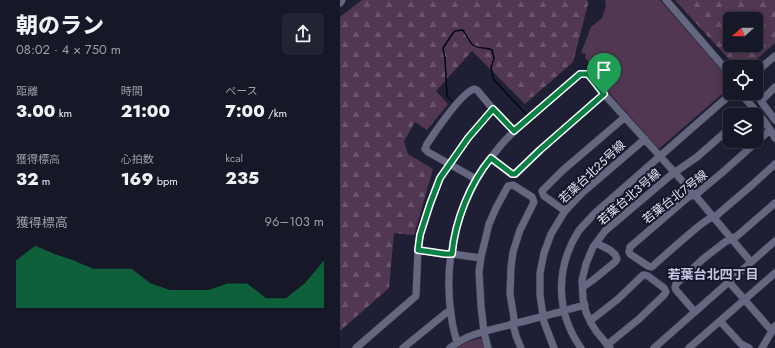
<!DOCTYPE html>
<html lang="ja">
<meta charset="utf-8">
<style>
body{margin:0;font-family:Jost,"Noto Sans JP",sans-serif;background:#232433;color:#f1f3f6;height:100vh;display:flex;flex-direction:column;font-size:15px;white-space:nowrap}
*{box-sizing:border-box;margin:0}
p{font-size:13px;color:#9e9fa7}
.icon{flex:none;width:22px;height:22px;fill:none;stroke:currentColor;stroke-width:2;stroke-linecap:round;stroke-linejoin:round}
.map{position:relative;flex:1;overflow:hidden}
.side{display:flex;flex-direction:column;background:#161727;width:340px}
.side>*{flex:none}
.needle{width:26px;rotate:249deg}
.controls{position:absolute;left:383px;top:12px;display:grid;gap:8px}
.controls a{display:grid;place-items:center;width:40px;height:40px;border-radius:6px;background:#161727;box-shadow:0 2px 10px #0003,0 0 0 1px #353644;font-size:20px}
.pin{position:absolute;display:grid;place-items:center;width:34px;height:34px;color:#fff;margin:-41px -17px;border-radius:50% 50% 50% 0;rotate:-45deg;box-shadow:0 0 4px #0007}
.pin .icon{rotate:45deg}
.round{display:grid;place-items:center;flex:none;width:42px;height:42px;border-radius:6px;background:#232433}
.summary{display:flex;align-items:center;justify-content:space-between;height:68px;padding:0 16px}
h1{font-size:22px;font-weight:800;line-height:30px}
.figures{display:grid;grid-template-columns:repeat(3,1fr);gap:6px;height:68px;padding:4px 16px}
.figures div{display:grid;align-content:center}
.figures b{font-size:17px;font-weight:800}
.figures small{font-size:11px;font-weight:400}
.figures p{font-size:11px}
.chart{height:112px;padding:8px 16px}
.chart p{display:flex;justify-content:space-between}
.chart svg{width:100%;height:72px;margin-top:4px;fill:#0b8043;opacity:.7}
main{display:flex;flex:1;min-height:0}
.map>svg:first-child{display:block}
.forest{fill:url(#forest-firs);fill-rule:evenodd}
.park{fill:#513751}
.lines{fill:none;stroke-linecap:round;stroke-linejoin:round}
.stream{stroke:#000913;stroke-width:1.5}
.minor-casing{stroke:#38394b;stroke-width:8}
.minor{stroke:#656781;stroke-width:7}
.route-casing{stroke:#fff;stroke-width:8}
.route{stroke:#0b8043;stroke-width:5}
.labels{text-anchor:middle;dominant-baseline:central;stroke-width:4;stroke-linejoin:round;paint-order:stroke}
.street-label{font-size:12px;fill:#e4e5f4;stroke:#15162a}
.neighbourhood-label{font-size:13px;font-weight:bold;fill:#c5c8e5;stroke:#15162a}
</style>
<main>
<section class="side">
<div class="summary"><div><h1>朝のラン</h1><p>08:02 · 4 × 750 m</p></div><a class="round"><svg class="icon" aria-label="share" viewBox="0 0 24 24"><path d="M12 15V3M7 8l5-5 5 5M5 13v7h14v-7"/></svg></a></div>
<div class="figures">
<div><p>距離</p><b>3.00<small> km</small></b></div>
<div><p>時間</p><b>21:00</b></div>
<div><p>ペース</p><b>7:00<small> /km</small></b></div>
</div>
<div class="figures">
<div><p>獲得標高</p><b>32<small> m</small></b></div>
<div><p>心拍数</p><b>169<small> bpm</small></b></div>
<div><p>kcal</p><b>235</b></div>
</div>
<div class="chart"><p><span>獲得標高</span>96–103 m</p>
<svg viewBox="0 0 160 44" preserveAspectRatio="none"><path d="M0 44V15L10 6L20 11L30 15L40 20L50 20L60 20L70 29L80 33L90 33L100 33L110 29L120 29L130 38L140 38L150 29L160 15V44z"/></svg>
</div>
</section>
<div class="map">
<svg width="435" height="348" viewBox="0 0 435 348">
<defs>
<pattern id="forest-firs" width="22" height="20" patternUnits="userSpaceOnUse"><rect width="22" height="20" fill="#513751"/><path d="M5 1l3.5 6h-7zM16 11l3.5 6h-7z" fill="#6a546b"/></pattern>
</defs>
<rect width="100%" height="100%" fill="#1e1f34"/>
<!-- forest -->
<path class="forest" d="M22 0H247L248 4 233 62 185 104 132 51 96 91 108 104 87 130 75 122 64 141 68 154 93 169 74 235 54 233 49 288 0 331V17Z
M335 0H435V43L408 67H396ZM390 19H416V45H390Z"/>
<!-- park -->
<path class="park" d="M265 0H320L390 80V87L320 148H318L250 71 253 67 245 58 246 54 241 53 251 27 262 18 266 6Z
M140 338 142 340 145 348H116L127 342Z"/>
<g class="lines">
<!-- stream -->
<path class="stream" d="M113 102 107 96 105 59 103 48 113 33 115 31 122 30C127 33 128 41 133 45 139 49 146 47 152 50L154 58 151 68 154 80 186 114"/>
<!-- minor casing -->
<g class="minor-casing">
<path id="minor" d="M326 0 390 74
M0 3 2 0
M416 72 435 56
M435 87 421 101 423 104 435 120
M400 93C413 107 426 121 435 138
M404 115 413 107
M430 130 384 171 359 192 347 198 290 247 289 252 290 254 308 266 311 267 313 266C327 253 340 242 354 230 361 224 368 218 377 215L412 185 435 164
M151 158 173 174H175L200 150 264 94
M136 179 88 152 85 149 87 144C95 132 121 93 134 89L137 90 153 109 174 131
M225 211 204 196 203 194 202 191 222 171 285 117
M78 250 105 254H112L141 258
M389 282 432 331
M243 287 253 280 275 262 277 259C275 250 263 247 256 243
M230 309 245 305
M355 312 336 290 335 287 336 284 363 259 385 242 397 236 435 203
M250 321 278 299 303 275H305L308 276 324 288 326 292 324 295 299 319 267 345
M380 321 401 344 409 348
M117 342C115 335 113 328 112 321 101 257 119 195 161 145 171 133 184 122 196 112 211 99 225 87 240 74H248L264 94 354 194 411 262
M16 348 76 296 78 250 80 235 90 204 100 178 128 138 153 109
M63 348 106 313 110 312
M110 348C128 333 151 330 173 324 190 320 207 315 224 311
M148 348 144 332 141 306 139 272 141 257 149 224 156 208 168 186 173 185 192 197 194 202 180 230 173 252 171 267 170 294 174 318 173 324 176 336 181 348
M214 348 204 322 200 295V273L204 253 211 234 225 211 242 193 305 139
M241 348C216 313 215 269 238 232 242 226 249 220 254 214L392 93
M270 348 256 331 251 323 246 312 243 299 242 280 246 264 253 247 265 231 331 175 357 157 390 128
M314 348 435 241
M349 348 435 273
M422 348 435 326"/>
</g>
<!-- minor -->
<use href="#minor" class="minor"/>
</g>
<g class="lines">
<!-- route casing -->
<g class="route-casing">
<path id="route" d="M240 74H248L264 94 200 150 175 174H172L151 158C130 183 115 221 112 254H105L78 250 80 235 90 204 100 178 128 138 153 109 174 131Z"/>
</g>
<!-- route -->
<use href="#route" class="route"/>
</g>
<g class="labels">
<!-- street labels -->
<g class="street-label">
<text transform="translate(252 172) rotate(-43)">若葉台北25号線</text>
<text transform="translate(289 197) rotate(-41)">若葉台北3号線</text>
<text transform="translate(335 197) rotate(-38)">若葉台北7号線</text>
</g>
<!-- neighbourhood labels -->
<g class="neighbourhood-label">
<text x="373" y="274">若葉台北四丁目</text>
</g>
</g>
</svg>
<div class="controls">
<a><svg class="needle" viewBox="-14 -14 28 28"><path d="M0-13l5 13h-10z" fill="#e53935"/><path d="M0 13l5-13h-10z" fill="#9e9fa7"/></svg></a>
<a><svg class="icon" aria-label="locate" viewBox="0 0 24 24"><circle cx="12" cy="12" r="6"/><path d="M12 2v4M12 18v4M2 12h4M18 12h4"/></svg></a>
<a><svg class="icon" aria-label="layers" viewBox="0 0 24 24"><path d="M12 4l9 5-9 5-9-5zM3 14l9 5 9-5"/></svg></a>
</div>
<div class="pin" style="left:264px;top:94px;background:#1e9e55"><svg class="icon" aria-label="arrive" viewBox="0 0 24 24"><path d="M6 21V4h12l-3 4 3 4H6"/></svg></div>
</div>
</main>
